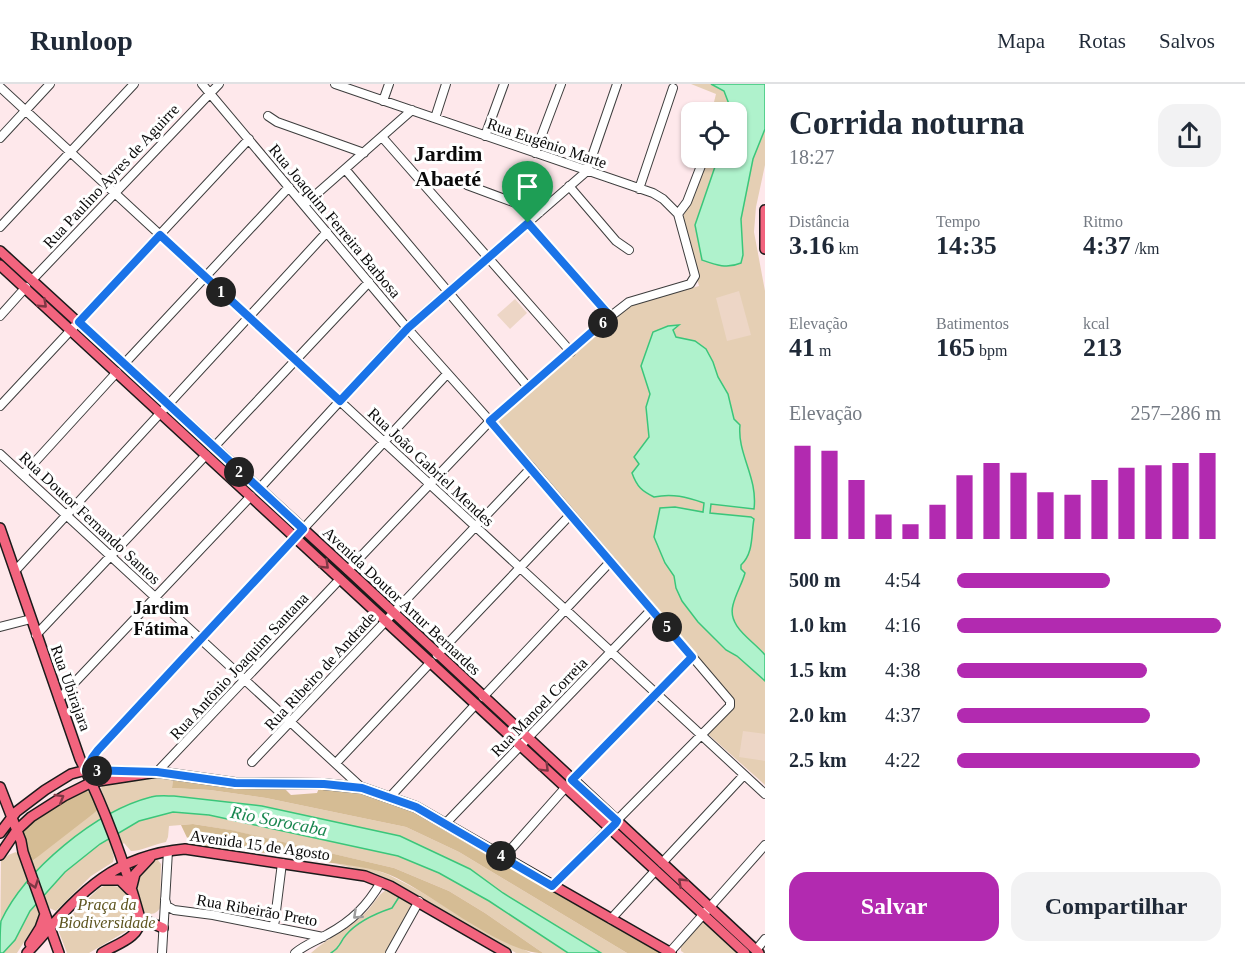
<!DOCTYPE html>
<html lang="pt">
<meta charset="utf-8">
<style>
body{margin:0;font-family:Georgia,serif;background:#f2f2f3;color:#1f2937;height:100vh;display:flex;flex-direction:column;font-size:22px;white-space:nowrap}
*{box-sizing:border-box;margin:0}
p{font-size:20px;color:#747a83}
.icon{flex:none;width:33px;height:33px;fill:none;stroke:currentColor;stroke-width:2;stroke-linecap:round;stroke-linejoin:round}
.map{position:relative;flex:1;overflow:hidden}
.side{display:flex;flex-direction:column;background:#fff;width:480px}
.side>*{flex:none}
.tools{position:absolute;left:681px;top:18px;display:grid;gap:12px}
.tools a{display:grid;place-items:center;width:66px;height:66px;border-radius:12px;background:#fff;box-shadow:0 2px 4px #0004;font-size:30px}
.pin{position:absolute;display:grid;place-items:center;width:51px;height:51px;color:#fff;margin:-62px -26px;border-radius:50% 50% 50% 0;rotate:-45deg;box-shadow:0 0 6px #0007}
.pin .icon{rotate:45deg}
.km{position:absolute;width:30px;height:30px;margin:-15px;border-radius:50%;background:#222;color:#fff;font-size:16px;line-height:30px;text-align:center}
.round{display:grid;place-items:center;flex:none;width:63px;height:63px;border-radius:18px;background:#f2f2f3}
.headline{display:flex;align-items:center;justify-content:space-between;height:102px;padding:0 24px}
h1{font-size:33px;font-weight:700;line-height:45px}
.figures{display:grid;grid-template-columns:repeat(3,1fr);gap:9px;height:102px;padding:6px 24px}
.figures div{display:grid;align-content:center}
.figures b{font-size:26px;font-weight:700}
.figures small{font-size:16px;font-weight:400}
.figures p{font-size:16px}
.chart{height:168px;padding:12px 24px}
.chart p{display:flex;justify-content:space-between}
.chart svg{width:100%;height:108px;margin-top:6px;stroke:#b22ab0;stroke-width:6}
.primary-button{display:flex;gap:12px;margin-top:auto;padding:12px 24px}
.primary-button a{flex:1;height:69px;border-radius:18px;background:#b22ab0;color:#fff;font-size:24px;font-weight:700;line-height:69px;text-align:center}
.primary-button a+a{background:#f2f2f3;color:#1f2937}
ul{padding:0 24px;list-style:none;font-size:20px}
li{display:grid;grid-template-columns:96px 72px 1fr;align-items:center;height:45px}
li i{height:15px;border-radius:8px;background:#b22ab0}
header{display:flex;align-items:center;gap:36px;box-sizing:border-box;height:84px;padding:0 30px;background:#fff;border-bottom:2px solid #e0e1e3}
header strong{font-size:28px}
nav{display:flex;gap:33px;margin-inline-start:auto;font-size:21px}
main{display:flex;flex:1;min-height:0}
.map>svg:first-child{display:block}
.green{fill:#e5cfb4}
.forest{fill:#d5bc94}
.pitch{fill:#edd6c6}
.water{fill:#aff2cc;stroke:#3ac67a;stroke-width:1.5}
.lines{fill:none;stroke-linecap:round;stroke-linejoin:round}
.stream{stroke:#3ac67a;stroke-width:1.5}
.minor-casing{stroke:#3d3d3d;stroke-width:10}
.major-casing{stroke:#1b1b1b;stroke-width:12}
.minor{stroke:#fff;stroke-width:8}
.major{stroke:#f2647e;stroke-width:9}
.oneway{stroke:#7e3744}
.oneway2{stroke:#9d9d9d}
.route-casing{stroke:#fff;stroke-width:12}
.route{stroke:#1a73e8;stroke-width:8}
.labels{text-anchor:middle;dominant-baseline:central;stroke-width:6;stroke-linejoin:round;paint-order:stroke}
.street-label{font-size:16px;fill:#0a0a0a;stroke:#fff}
.park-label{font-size:16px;font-style:italic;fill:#5d541f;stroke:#fff}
.neighbourhood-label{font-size:18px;font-weight:bold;fill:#0a0a0a;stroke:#fff}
.water-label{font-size:18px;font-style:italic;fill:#1a8750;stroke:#fff}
.district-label{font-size:22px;font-weight:bold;fill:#0a0a0a;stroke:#fff}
</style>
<header>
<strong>Runloop</strong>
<nav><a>Mapa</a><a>Rotas</a><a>Salvos</a></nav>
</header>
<main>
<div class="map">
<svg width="765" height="869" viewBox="0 0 765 869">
<rect width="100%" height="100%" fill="#fee8eb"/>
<!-- green -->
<path class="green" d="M691 0H711L724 7 732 28H721L717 23 713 22 716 10Z
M765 45V81L756 123 754 148 765 207V701L708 650 731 625 734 617 495 338 630 222 699 202 682 135 708 74H718L695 141 743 171 741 135 753 75Z
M161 693 173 694 172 704 210 706 266 714 406 743 459 768 627 869H543L485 829 449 807 394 784 230 746 193 740 169 742 168 753 166 758C155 760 141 767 131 767L124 759 112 766 114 773 113 778 91 792 56 827 45 822 40 828V833L17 869H0L1 777 8 771 16 768 21 772 26 785C47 759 79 739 107 720L101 705 102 702 108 699Z
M157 775 161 780 160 824C156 830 152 831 145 829 142 822 137 813 136 806 135 793 146 779 157 775Z
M336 780 365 782 389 791 418 806 483 846 531 869H516L511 866 395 798 374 789Z
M106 801 120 803 125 808 135 833 130 845 89 869H67L59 848 60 843 98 805Z
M388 805 411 819 410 825 385 869H311C328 854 348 844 365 829 374 821 377 810 388 805Z
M704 837 705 838 740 869H684L681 867V861L701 838Z"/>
<!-- forest -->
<path class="forest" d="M173 694 252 705 284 704 291 711 317 709 319 704 361 709 414 726 662 869H627L459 768 406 743 266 714 210 706 172 704Z
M85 706 91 709 98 726 31 778C29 770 22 759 23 751 25 737 72 712 85 706Z
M193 740 231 746 394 784 449 807 485 829 543 869C501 869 432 809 390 791 370 783 352 782 332 779 302 775 271 770 241 765 224 768 207 765 190 760L181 741Z"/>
<!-- pitch -->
<path class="pitch" d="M739 207 751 251 727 257 716 214Z
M515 215 527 229 510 245 497 231Z
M743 647 765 650V677L739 673Z"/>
<!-- water -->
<path class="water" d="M711 0H765V45L753 75 741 135 743 171 741 179C727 185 716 181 702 176L695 141 718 74H736V28H732L724 7Z
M679 241 673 246 676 253 695 257 706 265 713 278 718 293 728 310 734 335 740 341C737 370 758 393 754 425L711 420 710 429 751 433 754 435C751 450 754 469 741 481V485L745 489C742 500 736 509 733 521 727 543 753 556 765 571V597L737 572 726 566 698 538 682 517 676 504 674 492 665 479 654 453 660 424 675 423 703 428 704 419C687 413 672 409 654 413 642 407 637 403 632 389L639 380 634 373 649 353 646 323 650 310 641 282 653 248 668 242Z
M174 712 262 722 400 752 470 785 503 809 601 869H568L489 817 439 789 398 772 209 731 173 728 139 737 100 760 65 788 30 827 15 856 3 869H0C0 860 0 845 1 837 25 786 96 727 151 713 158 711 167 712 174 712Z"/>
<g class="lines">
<!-- stream -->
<path class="stream" d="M331 869C341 863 339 859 346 851 357 838 377 829 392 824L399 813"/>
<!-- minor casing -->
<g class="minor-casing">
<path id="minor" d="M202 0 407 244 530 382 730 617V622L552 802
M335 0 653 109 663 115 678 130 695 192 690 200 629 218 611 232 490 337 348 486
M0 3 765 710
M383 17 389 0
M268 32 277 38 364 69
M435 34 446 0
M485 52 504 0
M382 53 571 268
M0 54 50 0
M535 69 561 0
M345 85 528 303
M467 101 540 128
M569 102 616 157 629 166
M639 105 673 4
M304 121 412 26
M678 130 687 118 704 74
M528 139 611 232
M0 143 134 0
M33 195 219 0
M0 232 26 203
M124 280 289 103
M0 322 249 55
M213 364 369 198
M0 370 362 704
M23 391 117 288
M259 405 407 244 587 87 617 0
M15 487 327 148
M0 543 31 535
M36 551 206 371
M437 571 571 430
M483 613 611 477
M59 615 251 412
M252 678 531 384
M336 679 431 578
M86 686 92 674 98 666 447 290
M157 688 340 495
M572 696 692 573
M390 713 476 620
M446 739 652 525
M503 774 565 704
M662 779 744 691
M165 815 167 822 174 826 213 831 323 853
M611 835 655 787
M274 843 282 779
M756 866 765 855
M670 868 765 761
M162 869 168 767
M295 869C306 860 316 857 328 850 352 837 367 822 381 798
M390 869 419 817"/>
</g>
<!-- major casing -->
<g class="major-casing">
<path id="major" d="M765 126V165
M0 167 348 486 759 869
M0 181 745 869
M0 444 80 675C105 725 125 780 140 834 141 854 116 860 102 869
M0 703 21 757 23 768 59 869
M0 749 16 728 45 706 71 690 86 686 131 688
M0 771 17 746 31 733 64 712 92 698 157 688 235 699 323 700 362 704 416 723 671 869
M100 796H120L130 806
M132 802 135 790 150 774
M140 834 163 844
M30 860 40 844 45 830
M27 869C76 815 107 772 185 765L365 792 390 802 506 869"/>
</g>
<!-- minor -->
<use href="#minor" class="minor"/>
<!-- major -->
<use href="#major" class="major"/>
</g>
<!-- one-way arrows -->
<defs><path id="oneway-chevron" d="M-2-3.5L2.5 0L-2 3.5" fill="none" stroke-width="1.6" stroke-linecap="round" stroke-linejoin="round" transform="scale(1.5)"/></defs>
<g class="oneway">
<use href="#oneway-chevron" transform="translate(43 220) rotate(43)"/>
<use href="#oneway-chevron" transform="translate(325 481) rotate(44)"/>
<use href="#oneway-chevron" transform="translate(545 684) rotate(45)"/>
<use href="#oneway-chevron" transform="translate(60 714) rotate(-31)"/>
<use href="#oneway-chevron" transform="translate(682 798) rotate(-137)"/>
<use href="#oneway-chevron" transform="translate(34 800) rotate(71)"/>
</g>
<use class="oneway2" href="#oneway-chevron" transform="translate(357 831) rotate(137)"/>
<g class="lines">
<!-- route casing -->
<g class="route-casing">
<path id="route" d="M528 139 610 232 490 337 692 573 572 696 617 737 615 740 552 802 416 723 362 704 324 700 235 699 157 688 86 686 92 674 98 666 303 445 79 238 160 151 340 317 408 244Z"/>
</g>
<!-- route -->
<use href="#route" class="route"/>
</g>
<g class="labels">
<!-- street labels -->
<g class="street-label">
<text transform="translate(547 59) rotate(19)">Rua Eugênio Marte</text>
<text transform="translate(111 92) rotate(-47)">Rua Paulino Ayres de Aguirre</text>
<text transform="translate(335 137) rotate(50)">Rua Joaquim Ferreira Barbosa</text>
<text transform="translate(431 383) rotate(43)">Rua João Gabriel Mendes</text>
<text transform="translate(90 434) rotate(43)">Rua Doutor Fernando Santos</text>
<text transform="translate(402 517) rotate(43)">Avenida Doutor Artur Bernardes</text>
<text transform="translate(239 582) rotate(-47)">Rua Antônio Joaquim Santana</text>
<text transform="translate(320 587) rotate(-47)">Rua Ribeiro de Andrade</text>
<text transform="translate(71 604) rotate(70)">Rua Ubirajara</text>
<text transform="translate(539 623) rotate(-46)">Rua Manoel Correia</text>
<text transform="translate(260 761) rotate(8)">Avenida 15 de Agosto</text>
<text transform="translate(257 826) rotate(10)">Rua Ribeirão Preto</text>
</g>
<!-- park labels -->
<g class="park-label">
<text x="107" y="820">Praça da<tspan x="107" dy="18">Biodiversidade</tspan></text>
</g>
<!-- neighbourhood labels -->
<g class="neighbourhood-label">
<text x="161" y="524">Jardim<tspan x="161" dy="21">Fátima</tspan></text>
</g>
<!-- water labels -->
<g class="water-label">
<text transform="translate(279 737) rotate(11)">Rio Sorocaba</text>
</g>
<!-- district labels -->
<g class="district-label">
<text x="448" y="69">Jardim<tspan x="448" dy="25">Abaeté</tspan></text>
</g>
</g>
</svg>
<div class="tools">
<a><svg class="icon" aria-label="locate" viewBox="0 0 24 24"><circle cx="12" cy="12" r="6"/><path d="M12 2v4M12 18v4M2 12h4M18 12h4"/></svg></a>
</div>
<div class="pin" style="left:528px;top:139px;background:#1e9e55"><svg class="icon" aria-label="arrive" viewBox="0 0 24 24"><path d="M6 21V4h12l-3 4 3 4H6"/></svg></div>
<b class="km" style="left:221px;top:208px">1</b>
<b class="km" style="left:239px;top:388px">2</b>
<b class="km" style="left:97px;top:687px">3</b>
<b class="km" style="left:501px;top:772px">4</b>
<b class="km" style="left:667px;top:543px">5</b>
<b class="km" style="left:603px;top:239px">6</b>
</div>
<section class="side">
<div class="headline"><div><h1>Corrida noturna</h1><p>18:27</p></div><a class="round"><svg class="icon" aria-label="share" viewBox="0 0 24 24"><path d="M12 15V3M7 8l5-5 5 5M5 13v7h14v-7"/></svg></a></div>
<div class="figures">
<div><p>Distância</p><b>3.16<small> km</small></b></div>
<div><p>Tempo</p><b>14:35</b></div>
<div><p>Ritmo</p><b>4:37<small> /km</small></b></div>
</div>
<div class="figures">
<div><p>Elevação</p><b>41<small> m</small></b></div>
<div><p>Batimentos</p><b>165<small> bpm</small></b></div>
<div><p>kcal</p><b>213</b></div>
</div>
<div class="chart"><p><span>Elevação</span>257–286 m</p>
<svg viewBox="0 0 160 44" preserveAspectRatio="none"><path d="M5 44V6M15 44V8M25 44V20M35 44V34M45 44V38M55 44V30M65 44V18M75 44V13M85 44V17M95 44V25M105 44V26M115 44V20M125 44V15M135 44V14M145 44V13M155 44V9"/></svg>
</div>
<ul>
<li><b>500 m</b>4:54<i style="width:58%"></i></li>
<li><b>1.0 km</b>4:16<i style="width:100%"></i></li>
<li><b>1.5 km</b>4:38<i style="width:72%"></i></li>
<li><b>2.0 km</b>4:37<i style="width:73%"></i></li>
<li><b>2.5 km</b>4:22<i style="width:92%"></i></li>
</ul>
<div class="primary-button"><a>Salvar</a><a>Compartilhar</a></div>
</section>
</main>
